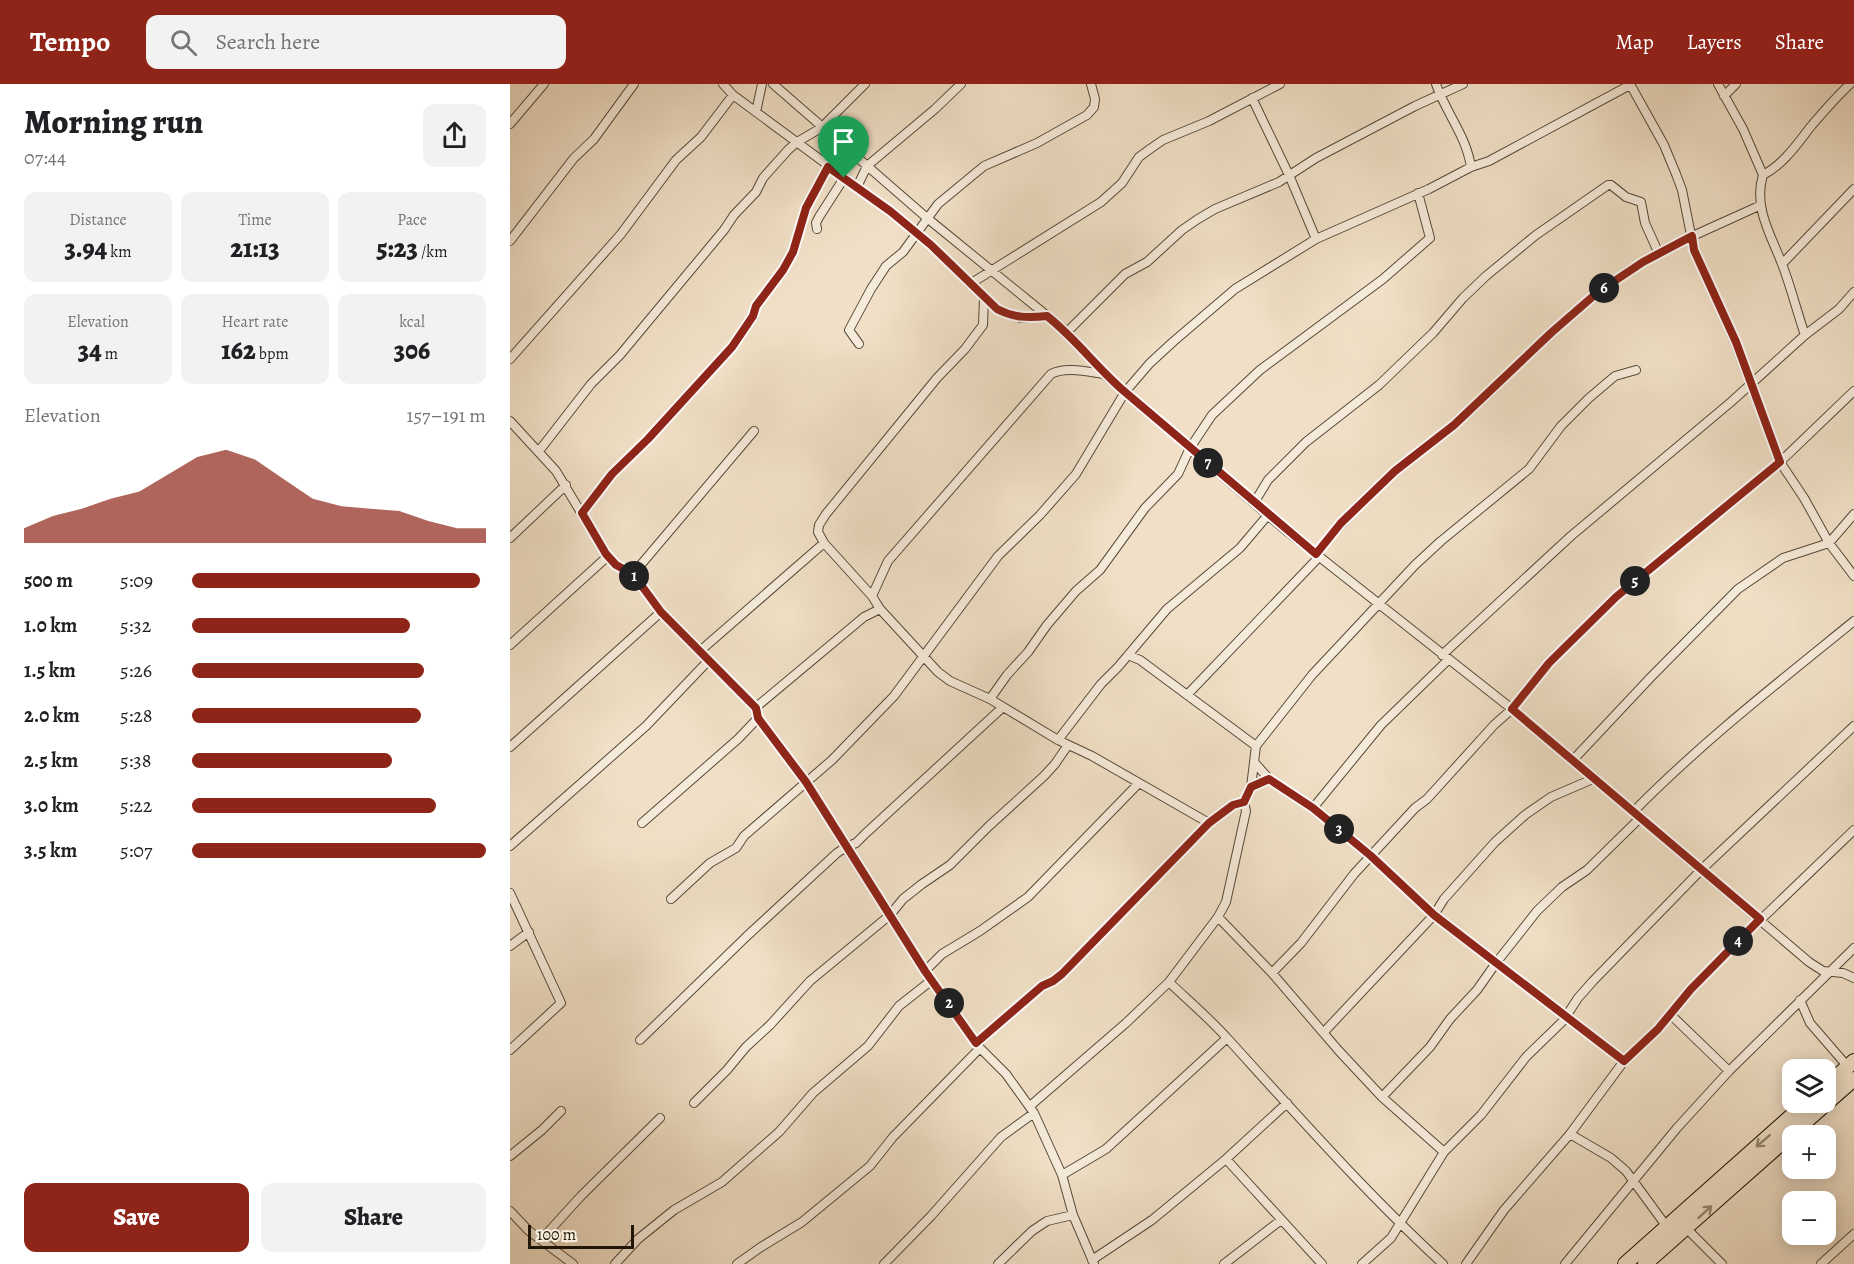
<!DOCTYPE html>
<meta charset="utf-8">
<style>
body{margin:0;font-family:Alegreya,serif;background:#f2f2f2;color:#202124;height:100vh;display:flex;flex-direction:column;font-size:22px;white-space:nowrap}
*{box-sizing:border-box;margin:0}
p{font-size:20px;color:#757577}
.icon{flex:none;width:33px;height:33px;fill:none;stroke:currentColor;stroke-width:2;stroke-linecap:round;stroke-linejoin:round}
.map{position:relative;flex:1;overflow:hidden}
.sheet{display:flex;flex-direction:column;background:#fff;width:510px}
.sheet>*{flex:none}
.controls{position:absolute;left:1272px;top:975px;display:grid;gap:12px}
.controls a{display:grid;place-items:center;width:54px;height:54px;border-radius:12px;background:#fff;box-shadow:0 3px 15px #0003;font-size:30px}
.scale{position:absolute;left:18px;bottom:15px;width:106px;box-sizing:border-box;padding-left:6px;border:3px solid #221707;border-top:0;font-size:16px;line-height:21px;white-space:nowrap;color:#221707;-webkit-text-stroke:4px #f6ebdb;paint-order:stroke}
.pin{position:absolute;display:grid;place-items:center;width:51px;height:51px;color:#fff;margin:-62px -26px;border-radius:50% 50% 50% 0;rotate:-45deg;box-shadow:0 0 6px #0007}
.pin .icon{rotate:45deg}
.km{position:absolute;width:30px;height:30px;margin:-15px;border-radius:50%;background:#222;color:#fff;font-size:16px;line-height:30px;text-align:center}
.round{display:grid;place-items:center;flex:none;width:63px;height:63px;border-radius:12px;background:#f2f2f2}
.headline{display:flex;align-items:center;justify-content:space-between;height:102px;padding:0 24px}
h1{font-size:33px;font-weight:800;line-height:45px}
.metrics{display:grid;grid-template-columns:repeat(3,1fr);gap:9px;height:102px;padding:6px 24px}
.metrics div{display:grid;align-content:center;border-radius:12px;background:#f2f2f2;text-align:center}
.metrics b{font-size:26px;font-weight:800}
.metrics small{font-size:16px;font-weight:400}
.metrics p{font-size:16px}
.chart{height:168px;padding:12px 24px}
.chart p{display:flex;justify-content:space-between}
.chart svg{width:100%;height:108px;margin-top:6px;fill:#8f2418;opacity:.7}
.primary-button{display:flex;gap:12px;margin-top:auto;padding:12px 24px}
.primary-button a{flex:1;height:69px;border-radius:12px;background:#8f2418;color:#fff;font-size:24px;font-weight:800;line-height:69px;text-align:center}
.primary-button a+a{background:#f2f2f2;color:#202124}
ul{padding:0 24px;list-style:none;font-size:20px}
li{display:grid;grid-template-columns:96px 72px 1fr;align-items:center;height:45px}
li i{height:15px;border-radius:8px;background:#8f2418}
header{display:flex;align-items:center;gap:36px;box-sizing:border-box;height:84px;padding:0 30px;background:#8f2418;color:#fff}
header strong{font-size:28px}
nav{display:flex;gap:33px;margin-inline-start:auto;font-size:21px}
.search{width:420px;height:54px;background:#f2f2f2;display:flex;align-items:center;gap:15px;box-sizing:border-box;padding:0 21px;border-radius:12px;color:#757577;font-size:22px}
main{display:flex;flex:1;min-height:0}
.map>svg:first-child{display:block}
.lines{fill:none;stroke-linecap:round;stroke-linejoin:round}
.street-casing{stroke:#564937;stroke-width:10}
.highway-casing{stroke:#221707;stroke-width:16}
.street{stroke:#f6ebdb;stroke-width:8}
.highway{stroke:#f1e0c7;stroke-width:14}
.oneway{stroke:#948671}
.route-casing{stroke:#fff;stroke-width:12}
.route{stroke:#8f2418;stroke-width:8}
</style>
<header>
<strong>Tempo</strong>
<div class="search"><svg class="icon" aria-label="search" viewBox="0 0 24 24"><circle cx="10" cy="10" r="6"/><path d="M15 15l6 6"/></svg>Search here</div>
<nav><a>Map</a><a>Layers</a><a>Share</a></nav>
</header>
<main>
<section class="sheet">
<div class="headline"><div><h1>Morning run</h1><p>07:44</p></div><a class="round"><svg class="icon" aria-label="share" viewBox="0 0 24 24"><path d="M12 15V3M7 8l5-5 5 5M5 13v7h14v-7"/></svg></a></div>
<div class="metrics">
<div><p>Distance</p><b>3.94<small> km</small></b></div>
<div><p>Time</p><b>21:13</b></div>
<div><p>Pace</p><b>5:23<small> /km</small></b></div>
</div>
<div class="metrics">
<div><p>Elevation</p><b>34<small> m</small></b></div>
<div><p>Heart rate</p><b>162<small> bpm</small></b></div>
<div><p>kcal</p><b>306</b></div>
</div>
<div class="chart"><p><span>Elevation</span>157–191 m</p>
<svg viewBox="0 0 160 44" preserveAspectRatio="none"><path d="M0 44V38L10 33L20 30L30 26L40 23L50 16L60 9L70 6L80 10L90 18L100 26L110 29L120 30L130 31L140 35L150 38L160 38V44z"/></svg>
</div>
<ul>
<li><b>500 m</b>5:09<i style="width:98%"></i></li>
<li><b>1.0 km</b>5:32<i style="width:74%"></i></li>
<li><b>1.5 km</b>5:26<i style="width:79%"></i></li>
<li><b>2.0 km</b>5:28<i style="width:78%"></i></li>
<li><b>2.5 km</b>5:38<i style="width:68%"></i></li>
<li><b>3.0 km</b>5:22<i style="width:83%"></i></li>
<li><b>3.5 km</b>5:07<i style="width:100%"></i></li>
</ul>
<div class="primary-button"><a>Save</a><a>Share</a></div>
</section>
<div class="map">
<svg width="1344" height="1180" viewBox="0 0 1344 1180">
<rect width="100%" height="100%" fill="#f1e0c7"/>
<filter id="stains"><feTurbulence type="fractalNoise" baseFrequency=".00333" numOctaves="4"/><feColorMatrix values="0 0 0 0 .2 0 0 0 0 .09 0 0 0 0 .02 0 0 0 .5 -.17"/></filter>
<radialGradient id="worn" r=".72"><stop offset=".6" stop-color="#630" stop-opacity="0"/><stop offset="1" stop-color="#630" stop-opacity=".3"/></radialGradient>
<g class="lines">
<!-- street casing -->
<g class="street-casing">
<path id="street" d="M213 0 223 11 380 127 421 161 487 225 510 234 537 232
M263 0 417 134 557 248 594 290 773 444 1002 625 1299 878 1313 887 1333 889 1344 894
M926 0C936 29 956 51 961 83
M1120 0 1154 61 1166 90 1172 106 1184 166 1225 258 1270 378 1294 414 1319 459 1344 492
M1208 0 1233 45 1253 91C1243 123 1261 151 1272 180 1281 203 1287 228 1295 251
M1214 12 1226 0
M742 14 779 91 806 155
M246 28 252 0
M0 40 34 0
M1253 91C1274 80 1287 60 1302 41 1314 27 1326 13 1340 0
M347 103 357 82 425 25 451 0
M307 145 306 139 309 133 334 94
M0 157 64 74 84 55 124 0
M1272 180 1344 105
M460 200 591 118 612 99 629 73 640 65 653 56 699 37 770 0
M474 214 473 241 455 265 427 294 316 430 309 441 308 448 314 459 362 512 370 525 428 588 440 597 480 615 548 656 582 672 699 739
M557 248 615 190 637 178 672 146 688 135 705 125 769 98 806 74 905 22 953 0
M349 260 339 246 361 205 376 182 393 168 428 120 474 82 527 59 577 31 584 23 585 15 581 0
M0 275 111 150 166 76 191 53 223 11
M0 337 46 387 96 470 106 481 123 490 151 528 245 624 248 634 296 698 336 763 327 769 237 852 130 956
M29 367 81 300 110 271 214 146 224 131 246 108 253 94 278 66 287 58 311 44 355 0
M744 419 758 396 796 358 869 301 923 249 953 214 976 192 1026 151 1098 101H1101L1116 113 1131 118 1135 139 1149 170
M72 429 102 390 138 355 222 263 244 232 246 222 273 187 283 168 296 124 318 83
M0 454 56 401
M806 470C830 440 856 413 884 388 904 371 926 357 945 340 999 293 1046 238 1105 196 1149 164 1202 144 1251 121
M123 490 244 347
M362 512 378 477 541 290C555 282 579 288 594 290
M0 561 98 472
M190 567 314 459
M618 571 630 576 746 662
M932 571 1061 452 1221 318 1295 251 1329 225 1344 208
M677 611 809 473
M480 615 497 591 518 568 537 541 566 507 590 486 635 424 668 390 680 364 702 331 750 286 873 195 920 154 908 109
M493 623 355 750 346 759 336 763 415 887 470 964 496 990 524 1029 552 1091 563 1131 584 1180
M245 624 354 533 370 525
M548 656 591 600 608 583 657 525 730 464 758 431
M0 663 151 528
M1063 676 1141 593 1228 505 1273 474 1319 459 1344 430
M745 679 759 695 803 724 861 772 924 831 1114 977
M741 703 759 695
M803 724 871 641 938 576
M1124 727C1192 658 1269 598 1344 537
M132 739 228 655 248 634
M0 762 136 642 199 576
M0 809 51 919 0 966
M161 815 200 779 226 764 234 752 322 676 384 612 488 472 530 431 566 390 615 308 640 279 664 257 725 205 806 155 919 105 961 83 979 77 1120 1
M708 833 762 889 829 967 872 1013 934 1068
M0 862 19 848
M415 887 432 870 470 847 518 813 629 699
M762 889 791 859 844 790 905 724 917 715 984 641 1002 625 1039 579 1106 513 1270 378 1344 307
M659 898C679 917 700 935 718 955 788 1032 857 1110 933 1180
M1290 916 1300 939 1338 983
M1160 930 1219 987
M814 948 924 831 934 815 985 758 1015 731 1041 713 1085 694
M466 959 532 902 543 897 552 890 699 739 723 721 734 718
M872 1013 920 963 940 935 967 906 986 879 1027 827 1052 803 1077 786 1131 733
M184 1019 217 986 236 963 260 941 300 897 380 831 393 815 412 800 440 781 479 742 534 692 545 680 558 661
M520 1022 616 939 659 898 708 833 716 818 736 727 734 718 741 703 746 662 802 591 905 481 931 457 1019 385 1051 342 1079 314 1105 292 1126 286
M1060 1050 1101 1074 1116 1087 1157 1143
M0 1072 32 1046 51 1027
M716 1075 812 1180
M552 1091 596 1065 717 954
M0 1127 19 1147 63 1180
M1176 1144 1212 1180
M31 1156 71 1112 150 1034
M582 1176 642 1136 716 1075 777 1019
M105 1180 128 1155 164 1126 212 1098 269 1048 303 1009 358 962 389 922 422 896
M227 1180 251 1163 292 1138 360 1082 383 1053 470 964
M374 1180 421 1132 491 1053 524 1029
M488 1180 522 1147 537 1137 563 1131
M714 1180 771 1136
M852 1180 881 1154 934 1068 971 1031 1016 973 1053 937 1068 914 1083 897 1192 785 1344 642
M956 1180 994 1126 1060 1050 1114 977 1148 945 1181 905 1215 870 1344 746
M1055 1180 1167 1044 1219 987 1344 864
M1311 1180 1344 1150"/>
</g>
<!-- highway casing -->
<g class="highway-casing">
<path id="highway" d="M1316 1002 1344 977
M1115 1180 1297 1018
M1135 1180 1344 995"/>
</g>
<!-- street -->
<use href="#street" class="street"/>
<!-- highway -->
<use href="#highway" class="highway"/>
</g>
<!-- one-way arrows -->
<defs><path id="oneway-shaft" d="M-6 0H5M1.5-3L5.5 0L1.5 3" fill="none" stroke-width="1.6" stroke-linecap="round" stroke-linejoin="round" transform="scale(1.5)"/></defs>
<g class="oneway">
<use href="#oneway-shaft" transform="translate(1253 1057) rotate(139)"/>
<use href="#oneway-shaft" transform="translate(1195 1128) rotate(-42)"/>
</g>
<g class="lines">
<!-- route casing -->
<g class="route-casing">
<path id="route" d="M318 83 380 127 421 161 487 225C504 234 518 234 537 232 566 255 587 284 615 308L806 470 831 439 885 387 944 341 1042 248 1088 208 1133 178 1182 152 1184 166 1226 258 1270 378 1106 513 1039 579 1002 625 1250 835 1181 905 1148 945 1114 977 924 831 861 772 803 724 759 695 741 703 734 718 723 721 699 739 552 890 543 897 532 902 466 959 415 887 296 698 248 634 246 624 151 528 123 490 106 481 96 470 72 429 102 390 138 355 222 263 243 232 246 222 273 186 283 168 296 124Z"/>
</g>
<!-- route -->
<use href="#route" class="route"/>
</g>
<rect width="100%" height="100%" filter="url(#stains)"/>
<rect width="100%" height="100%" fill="url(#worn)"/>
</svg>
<div class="controls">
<a><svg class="icon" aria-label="layers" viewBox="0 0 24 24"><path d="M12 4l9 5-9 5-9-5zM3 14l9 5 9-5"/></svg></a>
<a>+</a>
<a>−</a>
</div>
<div class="scale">100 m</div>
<div class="pin" style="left:334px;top:94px;background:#1e9e55"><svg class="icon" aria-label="arrive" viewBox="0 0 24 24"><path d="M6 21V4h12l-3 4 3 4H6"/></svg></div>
<b class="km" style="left:124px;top:492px">1</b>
<b class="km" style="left:439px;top:919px">2</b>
<b class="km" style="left:829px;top:745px">3</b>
<b class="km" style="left:1228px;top:857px">4</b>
<b class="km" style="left:1125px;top:497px">5</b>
<b class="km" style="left:1094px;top:204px">6</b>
<b class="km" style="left:698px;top:379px">7</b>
</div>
</main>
